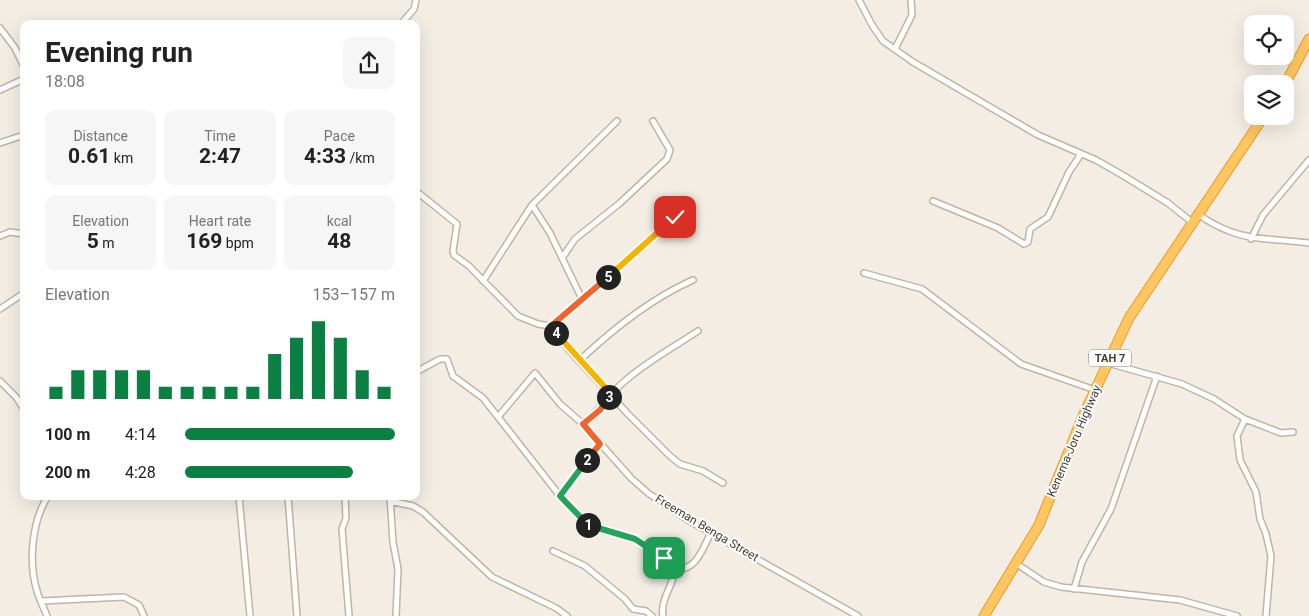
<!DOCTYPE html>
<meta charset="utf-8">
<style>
body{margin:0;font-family:Roboto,sans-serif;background:#f6f6f6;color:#222;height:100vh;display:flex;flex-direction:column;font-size:19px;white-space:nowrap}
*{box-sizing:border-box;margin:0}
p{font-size:16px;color:#767676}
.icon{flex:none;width:28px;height:28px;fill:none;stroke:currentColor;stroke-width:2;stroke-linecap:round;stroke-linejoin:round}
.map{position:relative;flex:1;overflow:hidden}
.panel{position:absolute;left:20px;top:20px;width:400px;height:480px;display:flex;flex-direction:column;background:#fff;border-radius:10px;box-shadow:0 5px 20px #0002}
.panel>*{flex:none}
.tools{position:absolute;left:1244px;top:15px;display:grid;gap:10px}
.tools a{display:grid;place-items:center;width:50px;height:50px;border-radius:10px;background:#fff;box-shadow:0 5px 20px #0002;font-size:25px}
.pin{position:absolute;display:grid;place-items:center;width:42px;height:42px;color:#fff;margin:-21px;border-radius:10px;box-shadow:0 2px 8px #0006}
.km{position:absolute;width:25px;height:25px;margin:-12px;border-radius:50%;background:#222;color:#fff;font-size:14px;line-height:25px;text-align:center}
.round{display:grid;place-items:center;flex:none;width:52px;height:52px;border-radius:10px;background:#f6f6f6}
.summary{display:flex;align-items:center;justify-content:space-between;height:85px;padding:0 25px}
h1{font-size:28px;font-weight:700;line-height:38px}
.metrics{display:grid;grid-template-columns:repeat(3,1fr);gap:8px;height:85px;padding:5px 25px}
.metrics div{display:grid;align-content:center;border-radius:10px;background:#f6f6f6;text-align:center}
.metrics b{font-size:21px;font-weight:700}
.metrics small{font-size:14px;font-weight:400}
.metrics p{font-size:14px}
.chart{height:140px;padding:10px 25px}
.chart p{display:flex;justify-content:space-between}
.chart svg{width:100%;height:90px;margin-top:5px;stroke:#0b8043;stroke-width:6}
ul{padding:0 25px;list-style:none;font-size:16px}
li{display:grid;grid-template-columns:80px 60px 1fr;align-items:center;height:38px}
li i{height:12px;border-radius:6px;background:#0b8043}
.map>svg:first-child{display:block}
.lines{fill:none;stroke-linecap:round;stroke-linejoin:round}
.street-casing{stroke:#bfb5a5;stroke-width:8}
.highway-casing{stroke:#e89b28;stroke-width:11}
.street{stroke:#fff;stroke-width:5}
.highway{stroke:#ffc661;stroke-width:9}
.split-1-casing{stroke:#fff;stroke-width:10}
.split-2-casing{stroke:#fff;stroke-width:10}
.split-3-casing{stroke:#fff;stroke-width:10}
.split-4-casing{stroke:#fff;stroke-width:10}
.split-5-casing{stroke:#fff;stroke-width:10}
.split-6-casing{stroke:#fff;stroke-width:10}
.split-1{stroke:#22a559;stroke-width:6}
.split-2{stroke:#22a559;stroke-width:6}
.split-3{stroke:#f0652b;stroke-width:6}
.split-4{stroke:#f5b400;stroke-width:6}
.split-5{stroke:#f0652b;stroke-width:6}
.split-6{stroke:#f5b400;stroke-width:6}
.labels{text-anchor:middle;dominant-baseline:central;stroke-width:4;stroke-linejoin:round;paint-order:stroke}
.shield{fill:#fff;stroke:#7d7770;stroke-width:1}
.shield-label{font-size:11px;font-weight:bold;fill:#453d33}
.street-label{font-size:12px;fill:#453d33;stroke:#fff}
</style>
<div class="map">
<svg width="1309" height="616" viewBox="0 0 1309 616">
<rect width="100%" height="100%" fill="#f3ede3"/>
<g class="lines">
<!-- street casing -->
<g class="street-casing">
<path id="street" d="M859 0 872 25 883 41 913 62 1038 135 1096 160 1124 176 1168 203 1193 223
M401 24 414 9 416 0
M0 28 15 48 24 67
M895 49 912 15 911 0
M0 90 24 79
M0 143 24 135
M416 191 457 224 453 251 454 255 469 266 518 316 538 324 551 326 569 350 627 413 670 456 680 464 703 471 723 483
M933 201 998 228 1024 244 1028 242 1030 229 1048 217 1069 172 1081 154
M532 205 550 233 582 299
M1199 215C1240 243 1263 237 1309 243
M0 236 10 232 24 234
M1251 239 1263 215 1309 160
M562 258 575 239 620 203 667 159 670 150 653 121
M864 273 922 289 1021 364 1095 390
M483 281 532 205 617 121
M0 309 24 293
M551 326 675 217
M580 360C613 329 650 299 693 280
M1108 363 1182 384 1214 399 1245 419 1281 433 1293 432
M416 372 440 359H447L453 376 483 398 498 417
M0 381 16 397 24 409
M1245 419 1237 436 1240 460 1256 492 1260 519 1266 534 1271 556 1266 616
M583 424C600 411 610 393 626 380 648 361 674 347 698 331
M239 496 250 616
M288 496 297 616
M345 496 346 518 342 529 349 616
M390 496 393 542 398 569 396 616
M560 496 600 443
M390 501 413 506 423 512 492 577 556 608 567 616
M553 551 585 566 625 599 633 609 646 611 652 616
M1017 564 1044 582 1061 587 1180 600 1237 616
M675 569C697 571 702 549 711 533
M1074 589 1082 562 1111 509 1157 376
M41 601 124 597 139 605 144 616
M47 616C44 608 39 599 37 591 28 562 32 521 48 496
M663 616C659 597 680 579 672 564L635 539 590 527 560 496 498 417 535 373 560 404 583 424 631 478 648 493 688 520 858 616"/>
</g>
<!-- highway casing -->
<g class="highway-casing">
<path id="highway" d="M1285 84 1309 39
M984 616 1039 525 1083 416 1129 318 1264 116"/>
</g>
<!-- street -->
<use href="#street" class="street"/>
<!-- highway -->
<use href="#highway" class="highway"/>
</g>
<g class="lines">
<!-- split-1 casing -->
<g class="split-1-casing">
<path id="split-1" d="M588 525 635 539 664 558"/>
</g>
<!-- split-2 casing -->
<g class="split-2-casing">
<path id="split-2" d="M587 460 560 496 588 525"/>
</g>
<!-- split-3 casing -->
<g class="split-3-casing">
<path id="split-3" d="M587 460 600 444 583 424 600 410 609 397"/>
</g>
<!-- split-4 casing -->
<g class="split-4-casing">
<path id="split-4" d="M556 333 604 386 610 394 609 397"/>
</g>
<!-- split-5 casing -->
<g class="split-5-casing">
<path id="split-5" d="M556 333 551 326 608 277"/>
</g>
<!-- split-6 casing -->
<g class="split-6-casing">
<path id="split-6" d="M608 277 675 217"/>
</g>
<!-- split-1 -->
<use href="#split-1" class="split-1"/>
<!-- split-2 -->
<use href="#split-2" class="split-2"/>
<!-- split-3 -->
<use href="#split-3" class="split-3"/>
<!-- split-4 -->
<use href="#split-4" class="split-4"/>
<!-- split-5 -->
<use href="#split-5" class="split-5"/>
<!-- split-6 -->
<use href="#split-6" class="split-6"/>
</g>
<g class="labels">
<!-- shield labels -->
<rect class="shield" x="1089" y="349.5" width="42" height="17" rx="4"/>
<g class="shield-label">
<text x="1110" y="358">TAH 7</text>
</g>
<!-- street labels -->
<g class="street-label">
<text transform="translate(1074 441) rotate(-67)">Kenema-Joru Highway</text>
<text transform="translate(707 528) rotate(31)">Freeman Benga Street</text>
</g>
</g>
</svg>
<div class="tools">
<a><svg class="icon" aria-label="locate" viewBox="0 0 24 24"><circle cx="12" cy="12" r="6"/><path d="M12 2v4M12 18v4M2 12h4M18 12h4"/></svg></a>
<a><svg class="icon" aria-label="layers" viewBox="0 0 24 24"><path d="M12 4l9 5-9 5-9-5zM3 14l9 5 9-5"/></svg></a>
</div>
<div class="pin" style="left:664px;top:558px;background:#1e9e55"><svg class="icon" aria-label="arrive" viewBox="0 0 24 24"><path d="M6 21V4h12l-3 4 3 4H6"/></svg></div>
<div class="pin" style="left:675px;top:217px;background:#d93025"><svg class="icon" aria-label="check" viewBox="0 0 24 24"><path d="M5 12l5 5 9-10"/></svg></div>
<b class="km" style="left:588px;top:525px">1</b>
<b class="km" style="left:587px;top:460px">2</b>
<b class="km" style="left:609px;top:397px">3</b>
<b class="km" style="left:556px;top:333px">4</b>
<b class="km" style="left:608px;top:277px">5</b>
<section class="panel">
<div class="summary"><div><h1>Evening run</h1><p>18:08</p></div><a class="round"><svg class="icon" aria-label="share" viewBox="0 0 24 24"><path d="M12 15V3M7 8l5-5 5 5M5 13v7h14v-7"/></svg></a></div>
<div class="metrics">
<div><p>Distance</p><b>0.61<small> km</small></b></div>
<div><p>Time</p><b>2:47</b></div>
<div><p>Pace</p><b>4:33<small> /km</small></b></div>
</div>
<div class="metrics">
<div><p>Elevation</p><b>5<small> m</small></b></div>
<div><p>Heart rate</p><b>169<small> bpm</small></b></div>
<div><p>kcal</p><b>48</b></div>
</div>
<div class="chart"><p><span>Elevation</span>153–157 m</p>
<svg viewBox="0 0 160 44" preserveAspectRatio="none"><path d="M5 44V38M15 44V30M25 44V30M35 44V30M45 44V30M55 44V38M65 44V38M75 44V38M85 44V38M95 44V38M105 44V22M115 44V14M125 44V6M135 44V14M145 44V30M155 44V38"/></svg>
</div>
<ul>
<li><b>100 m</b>4:14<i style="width:100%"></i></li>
<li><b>200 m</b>4:28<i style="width:80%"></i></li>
</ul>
</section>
</div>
